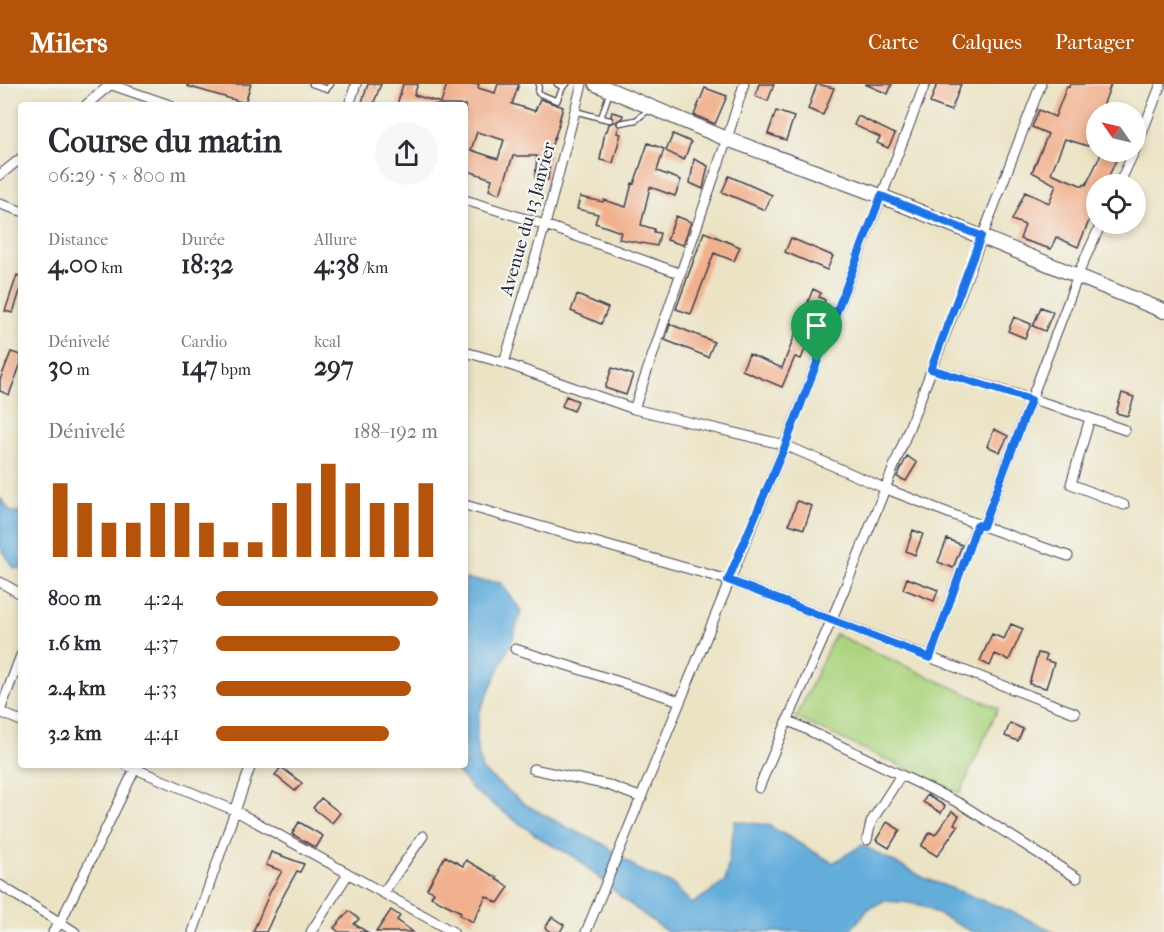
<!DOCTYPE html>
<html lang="fr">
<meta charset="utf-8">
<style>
body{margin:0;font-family:"IM FELL French Canon",serif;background:#f7f7f7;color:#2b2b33;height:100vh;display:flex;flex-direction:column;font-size:22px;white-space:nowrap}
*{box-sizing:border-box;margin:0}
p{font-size:20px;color:#7c7c81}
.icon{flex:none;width:33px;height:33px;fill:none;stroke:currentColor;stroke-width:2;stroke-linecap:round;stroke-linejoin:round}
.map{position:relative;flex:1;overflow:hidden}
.details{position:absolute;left:18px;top:18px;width:450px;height:666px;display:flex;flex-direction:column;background:#fff;border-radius:6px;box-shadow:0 3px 9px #0003}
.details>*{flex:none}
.needle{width:39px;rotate:304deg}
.controls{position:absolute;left:1086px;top:18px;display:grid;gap:12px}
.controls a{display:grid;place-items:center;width:60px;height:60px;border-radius:50%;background:#fff;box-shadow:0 3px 9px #0003;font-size:30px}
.pin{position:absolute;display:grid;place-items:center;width:51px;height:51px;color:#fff;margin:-62px -26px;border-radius:50% 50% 50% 0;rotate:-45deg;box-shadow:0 0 6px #0007}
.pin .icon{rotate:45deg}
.round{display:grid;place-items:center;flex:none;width:63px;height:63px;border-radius:32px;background:#f7f7f7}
.overview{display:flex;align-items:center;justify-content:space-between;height:102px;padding:0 30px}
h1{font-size:33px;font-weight:700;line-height:45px}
.figures{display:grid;grid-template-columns:repeat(3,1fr);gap:9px;height:102px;padding:6px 30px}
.figures div{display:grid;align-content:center}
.figures b{font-size:26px;font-weight:700}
.figures small{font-size:16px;font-weight:400}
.figures p{font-size:16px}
.chart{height:168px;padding:12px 30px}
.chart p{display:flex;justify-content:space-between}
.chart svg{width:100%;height:108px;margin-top:6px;stroke:#b45309;stroke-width:6}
ul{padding:0 30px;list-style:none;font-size:20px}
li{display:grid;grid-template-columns:96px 72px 1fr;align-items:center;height:45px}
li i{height:15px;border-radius:8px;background:#b45309}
header{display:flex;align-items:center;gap:36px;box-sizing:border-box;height:84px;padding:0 30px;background:#b45309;color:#fff}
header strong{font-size:28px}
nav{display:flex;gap:33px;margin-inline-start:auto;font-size:21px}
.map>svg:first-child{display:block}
.green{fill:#acd47e;stroke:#677b5c;stroke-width:1.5}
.water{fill:#63addb;stroke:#42688b;stroke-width:1.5}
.building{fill:#f1b18e;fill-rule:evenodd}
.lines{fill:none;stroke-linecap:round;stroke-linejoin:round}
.lane-casing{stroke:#403f50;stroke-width:7}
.street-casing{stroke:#403f50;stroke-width:11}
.secondary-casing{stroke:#403f50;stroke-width:16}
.lane{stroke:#fff;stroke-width:4.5}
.street{stroke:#fff;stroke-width:9}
.secondary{stroke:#fff;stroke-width:14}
.route-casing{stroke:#fff;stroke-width:12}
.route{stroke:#1a73e8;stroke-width:8}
.labels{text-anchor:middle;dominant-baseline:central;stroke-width:4.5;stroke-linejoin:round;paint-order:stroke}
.street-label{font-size:18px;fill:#22223b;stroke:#f6f6f2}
</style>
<header>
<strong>Milers</strong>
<nav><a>Carte</a><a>Calques</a><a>Partager</a></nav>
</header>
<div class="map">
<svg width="1164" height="848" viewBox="0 0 1164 848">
<rect width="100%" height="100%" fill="#f6f6f2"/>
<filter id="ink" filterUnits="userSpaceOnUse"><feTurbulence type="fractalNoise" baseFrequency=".0167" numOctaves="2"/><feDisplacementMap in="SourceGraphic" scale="12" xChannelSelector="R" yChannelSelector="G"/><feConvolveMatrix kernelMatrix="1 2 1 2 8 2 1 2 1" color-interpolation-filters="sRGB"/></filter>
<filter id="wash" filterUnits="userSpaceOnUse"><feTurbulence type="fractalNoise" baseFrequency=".008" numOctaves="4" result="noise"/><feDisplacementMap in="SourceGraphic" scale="24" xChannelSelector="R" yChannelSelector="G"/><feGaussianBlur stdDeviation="1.35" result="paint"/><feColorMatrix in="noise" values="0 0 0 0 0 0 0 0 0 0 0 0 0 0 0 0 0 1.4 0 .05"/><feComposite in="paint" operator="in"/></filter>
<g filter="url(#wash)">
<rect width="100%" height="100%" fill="#ebe3c4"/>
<!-- green -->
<path class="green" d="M835 550 998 624 960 709 796 634Z"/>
<!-- water -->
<path class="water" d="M0 414 11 428H21V485L14 484 0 463Z
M465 495 501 499 521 527 513 554 479 629 476 658 482 686 526 721 568 744 603 760 641 787 672 800 692 820 725 798 735 737 768 741 833 779 862 761 924 794 1003 824 1055 848H972L921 821 903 818 883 817 868 825 849 848H667L627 818 575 773 546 758 474 707 452 682 465 681Z"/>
<g id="blocks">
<!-- building -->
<path class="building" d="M188 0H251L245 19 187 2Z
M368 0H381L373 21H361Z
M403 0H418L414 11 441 19 447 0H479L478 4 495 9 498 0H519L512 20 535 27 540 15 563 23 558 41H559L549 69H551L548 96 535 94 537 72H513L500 110 489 106 492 95 465 86V21H397ZM477 48 504 56 498 75 471 66Z
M759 0H774L768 17 755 12Z
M817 0 834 4 823 31 808 25Z
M865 0H892L888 10Z
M937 0H961L951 27 930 19Z
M1070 0H1111L1101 28H1096V42L1088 62 1065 55 1051 89 1083 102 1084 100 1086 101 1102 68H1120L1105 100H1096V120L1078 163 1056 153 1051 165 1020 155 1025 141 1012 136 1025 108 1049 119 1056 101 1032 88 1048 50 1032 43 1039 26 1055 33 1067 2 1069 3Z
M705 4 727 12 715 40 694 31Z
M776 27 794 33 786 56 768 50Z
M612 28 623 31 622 34 616 38 619 43 617 49 621 50 613 79 600 76 605 47H607L609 40 614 38 611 32Z
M858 32 895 50 888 64 877 59 880 53 854 41Z
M673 50 691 58 684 76 666 67Z
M648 59 664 65 657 87 681 96 675 112 650 103 641 141 654 145V148L660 149 657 162 619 155 621 148 595 139 598 130 577 125 580 113 603 118 604 116 626 123 632 99 634 100Z
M694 75 708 82 703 105 690 99Z
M729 92 772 111 765 126 722 108Z
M676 132 691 138 683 161 667 156Z
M704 148 740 163 734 177 714 169 691 230 676 225Z
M791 154 833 172 827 186 785 168Z
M17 191 21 193V204L13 229 5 227Z
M813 205 821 209 819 213 825 216 801 275 795 273 782 303 742 286 749 270 782 284Z
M577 211 608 224 601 240 571 227Z
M1041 223 1053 228 1045 247 1033 242Z
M1014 233 1031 240 1025 254 1008 247Z
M670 240 714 258 708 273 665 256Z
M11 268 21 271V279L9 311 0 307V296Z
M612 284 633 291 626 311 605 304Z
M1122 309 1134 313 1128 332 1116 329Z
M566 312 578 317 574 327 562 322Z
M994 345 1008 352 1000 368 987 362Z
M907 372 917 379 906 397 897 393Z
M797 417 812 422 804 445 789 440Z
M913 446 923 450 915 471 906 467Z
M947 455 962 461 953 484 938 478Z
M907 494 938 506 934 517 903 505Z
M1011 540 1023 545 1009 576 995 570 990 582 980 577 992 550 1004 555Z
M1038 569 1047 571 1045 576 1054 579 1046 604 1029 600Z
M1010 639 1023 645 1018 657 1005 652Z
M281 683 302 699 295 707 275 691Z
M927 711 945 722 941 729 923 718Z
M321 714 340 729 332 739 313 724Z
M952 727 959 732 954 740 958 742 937 772 921 762 930 748 935 751Z
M299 738 323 752 316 764 292 750Z
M887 738 900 746 889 764 876 756Z
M271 768 304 780 300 788 297 787 280 818 266 848H253L270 808 282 787 266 781Z
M445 772 463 782 466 776 497 794 496 795 509 803 498 819 486 812 473 838 460 831 461 828 431 813 434 808 427 805Z
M391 826 400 832 397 836 413 848H376Z
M349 827 359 835 354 840 367 848H339L334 844Z
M552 833 564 841 560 848H551L545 844Z"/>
</g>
</g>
<g filter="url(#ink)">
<use href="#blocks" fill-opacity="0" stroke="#403f50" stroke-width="1.5"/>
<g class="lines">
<!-- lane casing -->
<g class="lane-casing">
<path id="lane" d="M312 0 327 5 331 0
M539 0 538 9 557 17 563 3
M557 0 563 3 567 0
M575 27 601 34 610 7
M601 34 610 36
M620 39 636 36 650 25"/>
</g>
<!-- street casing -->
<g class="street-casing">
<path id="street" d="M109 0 170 21
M86 21 111 0
M349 21 356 0
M1136 64 1161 0
M0 91 21 74
M1119 100 1134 68
M465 116 545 141 679 189
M0 120 21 127
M1077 192 1101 140
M465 268 504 279 634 325 785 361 884 404 977 440 1068 472
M504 279 545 141 582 0
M931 285 1055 322 1125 346
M634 325 727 55 744 0
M1090 334 1071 400 1124 421
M465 421 728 496 1075 629
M983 442 1078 192
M0 498 21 510
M515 565 680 617
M930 574 977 440
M0 627 21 571
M0 628 21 637
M787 636 961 720 1077 794
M126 681 236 727 453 848
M533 685 608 701 642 714
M759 704C782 647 807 593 831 537 906 360 971 179 1041 0
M867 756 871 738 901 691
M0 801 75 848
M383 809 423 752
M53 848 60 839 135 685
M193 848 251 681
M311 848 348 790
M586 848 785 361 925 0"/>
</g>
<!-- secondary casing -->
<g class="secondary-casing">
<path id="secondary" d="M596 0 727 55 881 112 1164 227"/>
</g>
<!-- lane -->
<use href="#lane" class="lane"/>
<!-- street -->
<use href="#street" class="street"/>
<!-- secondary -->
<use href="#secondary" class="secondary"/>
</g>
</g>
<g class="lines" filter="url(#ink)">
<!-- route casing -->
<g class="route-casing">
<path id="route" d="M881 112 981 152 931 285 1031 316 983 442 977 441 930 574 728 496 785 362Z"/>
</g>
<!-- route -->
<use href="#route" class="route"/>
</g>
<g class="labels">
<!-- street labels -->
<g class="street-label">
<text transform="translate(528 135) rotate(-74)">Avenue du 13 Janvier</text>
</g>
</g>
</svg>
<div class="controls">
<a><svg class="needle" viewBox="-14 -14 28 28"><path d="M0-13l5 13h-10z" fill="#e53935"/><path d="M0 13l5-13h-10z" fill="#7c7c81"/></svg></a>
<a><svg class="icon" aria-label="locate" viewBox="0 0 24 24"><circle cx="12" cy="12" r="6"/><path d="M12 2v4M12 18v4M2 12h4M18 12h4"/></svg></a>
</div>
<div class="pin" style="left:817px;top:278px;background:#1e9e55"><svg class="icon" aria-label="arrive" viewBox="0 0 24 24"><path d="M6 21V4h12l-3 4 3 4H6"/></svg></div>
<section class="details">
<div class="overview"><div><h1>Course du matin</h1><p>06:29 · 5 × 800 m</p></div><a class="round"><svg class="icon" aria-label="share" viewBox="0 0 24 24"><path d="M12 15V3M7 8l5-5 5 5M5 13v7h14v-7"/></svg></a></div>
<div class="figures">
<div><p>Distance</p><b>4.00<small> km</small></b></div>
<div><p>Durée</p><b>18:32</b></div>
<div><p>Allure</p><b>4:38<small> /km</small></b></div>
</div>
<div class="figures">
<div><p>Dénivelé</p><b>30<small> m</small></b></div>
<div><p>Cardio</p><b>147<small> bpm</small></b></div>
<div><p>kcal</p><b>297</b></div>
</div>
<div class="chart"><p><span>Dénivelé</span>188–192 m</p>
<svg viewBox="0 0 160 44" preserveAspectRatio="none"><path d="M5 44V14M15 44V22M25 44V30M35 44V30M45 44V22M55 44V22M65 44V30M75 44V38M85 44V38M95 44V22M105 44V14M115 44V6M125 44V14M135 44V22M145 44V22M155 44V14"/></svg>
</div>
<ul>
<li><b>800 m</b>4:24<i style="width:100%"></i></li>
<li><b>1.6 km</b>4:37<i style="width:83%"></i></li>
<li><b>2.4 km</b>4:33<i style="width:88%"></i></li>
<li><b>3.2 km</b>4:41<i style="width:78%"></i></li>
</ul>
</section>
</div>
